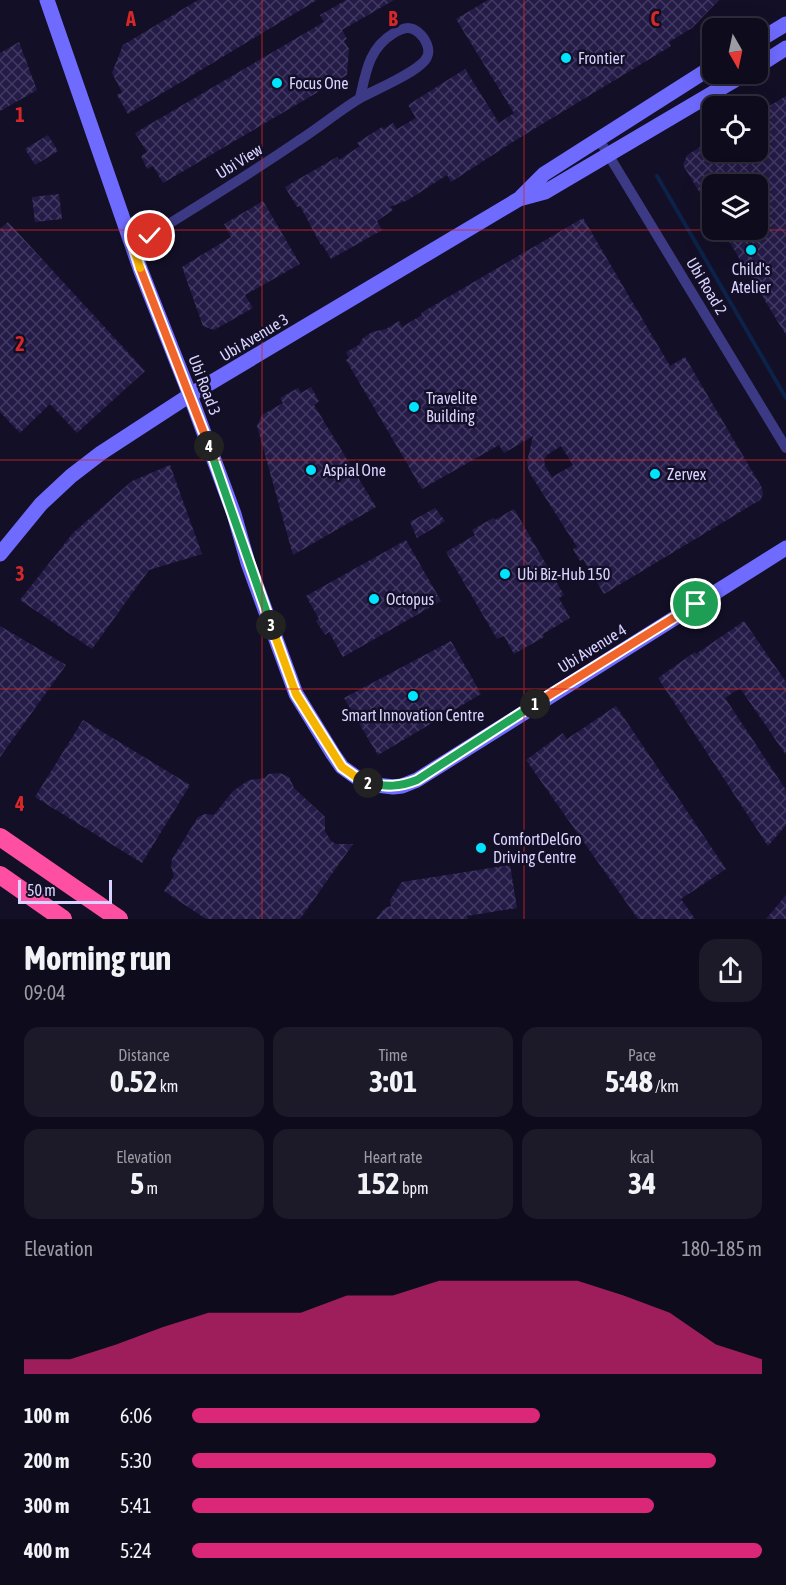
<!DOCTYPE html>
<meta charset="utf-8">
<style>
body{margin:0;font-family:"Asap Condensed",sans-serif;background:#1c1929;color:#f1f3f6;height:100vh;display:flex;flex-direction:column;font-size:22px;white-space:nowrap}
*{box-sizing:border-box;margin:0}
p{font-size:20px;color:#9b9ba3}
.icon{flex:none;width:33px;height:33px;fill:none;stroke:currentColor;stroke-width:2;stroke-linecap:round;stroke-linejoin:round}
.map{position:relative;height:919px;overflow:hidden}
.panel{display:flex;flex-direction:column;background:#0e0b1c;flex:1}
.panel>*{flex:none}
.needle{width:39px;rotate:171deg}
.fabs{position:absolute;left:702px;top:18px;display:grid;gap:12px}
.fabs a{display:grid;place-items:center;width:66px;height:66px;border-radius:12px;background:#0e0b1c;box-shadow:0 6px 24px #0002,0 0 0 2px #2e2b3b;font-size:30px}
.scale{position:absolute;left:18px;bottom:15px;width:94px;box-sizing:border-box;padding-left:6px;border:3px solid #d9d4ff;border-top:0;font-size:16px;line-height:21px;white-space:nowrap;color:#d9d4ff;-webkit-text-stroke:4px #130f26;paint-order:stroke}
.pin{position:absolute;display:grid;place-items:center;width:51px;height:51px;color:#fff;margin:-26px;border:3px solid #fff;border-radius:50%;box-shadow:0 2px 6px #0007}
.km{position:absolute;width:30px;height:30px;margin:-15px;border-radius:50%;background:#222;color:#fff;font-size:16px;line-height:30px;text-align:center}
.round{display:grid;place-items:center;flex:none;width:63px;height:63px;border-radius:18px;background:#1c1929}
.summary{display:flex;align-items:center;justify-content:space-between;height:102px;padding:0 24px}
h1{font-size:33px;font-weight:700;line-height:45px}
.stats{display:grid;grid-template-columns:repeat(3,1fr);gap:9px;height:102px;padding:6px 24px}
.stats div{display:grid;align-content:center;border-radius:15px;background:#1c1929;text-align:center}
.stats b{font-size:30px;font-weight:700}
.stats small{font-size:16px;font-weight:400}
.stats p{font-size:16px}
.chart{height:168px;padding:12px 24px}
.chart p{display:flex;justify-content:space-between}
.chart svg{width:100%;height:108px;margin-top:6px;fill:#db2777;opacity:.7}
ul{padding:0 24px;list-style:none;font-size:20px}
li{display:grid;grid-template-columns:96px 72px 1fr;align-items:center;height:45px}
li i{height:15px;border-radius:8px;background:#db2777}
.map>svg:first-child{display:block}
.lines{fill:none;stroke-linecap:round;stroke-linejoin:round}
.stream{stroke:#0c2248;stroke-width:4}
.building{fill:url(#building-cross-hatch);fill-rule:evenodd}
.street{stroke:#3d3a85;stroke-width:10}
.secondary{stroke:#6f6bff;stroke-width:15}
.highway{stroke:#ff4fa3;stroke-width:18}
.split-1-casing{stroke:#fff;stroke-width:12}
.split-2-casing{stroke:#fff;stroke-width:12}
.split-3-casing{stroke:#fff;stroke-width:12}
.split-4-casing{stroke:#fff;stroke-width:12}
.split-5-casing{stroke:#fff;stroke-width:12}
.split-6-casing{stroke:#fff;stroke-width:12}
.split-1{stroke:#f0652b;stroke-width:8}
.split-2{stroke:#22a559;stroke-width:8}
.split-3{stroke:#f5b400;stroke-width:8}
.split-4{stroke:#22a559;stroke-width:8}
.split-5{stroke:#f0652b;stroke-width:8}
.split-6{stroke:#f5b400;stroke-width:8}
.grid{fill:none;stroke:#d62828;stroke-width:1.5;stroke-opacity:0.55}
.poi-dot{fill:#00e5ff;stroke:#130f26;stroke-width:2}
.labels{text-anchor:middle;dominant-baseline:central;stroke-width:5;stroke-linejoin:round;paint-order:stroke}
.poi-label{font-size:16px;fill:#d9d4ff;stroke:#130f26;text-anchor:start}
.street-label{font-size:16px;fill:#d9d4ff;stroke:#130f26}
.grid-label{font-size:20px;text-anchor:middle;font-weight:bold;fill:#d62828;stroke:#130f26;stroke-width:5;stroke-linejoin:round;paint-order:stroke}
</style>
<div class="map">
<svg width="786" height="919" viewBox="0 0 786 919">
<defs>
<pattern id="building-cross-hatch" width="8" height="8" patternUnits="userSpaceOnUse" patternTransform="scale(1.5)"><rect width="8" height="8" fill="#241b47"/><path d="M0 0l8 8M0 8l8-8" fill="none" stroke="#433b63"/></pattern>
</defs>
<rect width="100%" height="100%" fill="#130f26"/>
<g class="lines">
<!-- stream -->
<path class="stream" d="M657 176 786 398"/>
</g>
<!-- building -->
<path class="building" d="M198 0H317L128 114 117 95 122 92 112 73 123 45Z
M346 0H394L342 30 347 39 344 41 349 49 347 75 163 183 153 166 147 169 141 156 147 152 135 133 324 22 320 15Z
M488 0H719L692 28 669 42 671 46 511 143 451 182 447 175 408 200 390 207 393 210 377 221 382 230 331 259 322 244 321 245 300 206 297 207 285 187 337 157 339 160 360 146 357 143 382 127 384 129 393 123 397 129 416 118 408 105 465 69 499 123 514 113 456 19Z
M19 42 37 90 0 111V53Z
M786 96V335L722 230H758V184H712V213L683 165 687 155 712 140V152H758V113Z
M48 135 58 151 35 165 25 149Z
M59 194 62 219 35 222 32 197Z
M263 201 300 264 245 295 253 308 214 330 203 326 182 267 231 237 224 224Z
M583 218 670 366 685 357 762 488 763 495 760 500 604 594 583 559 580 561 573 549 577 547 529 472 527 462 533 436 504 453 499 445 422 489 346 360 349 358 346 352 359 345 363 338 372 332 386 329 399 321 402 327 422 315 421 313ZM561 446 573 465 552 477 545 466 544 460 547 455Z
M8 222 145 371 77 433 50 404 20 433 0 412V229Z
M311 387 319 401 314 405 376 507 293 555 257 426 262 415 283 403 280 398 298 388 301 393Z
M170 465 202 554 149 570 92 649 20 600 73 533 132 481Z
M435 508 445 521 417 538 410 522Z
M514 509 564 595 559 598 570 618 543 634 544 637 514 654 504 636 497 639 446 552 475 535 472 530 493 518 495 520Z
M406 540 441 601 343 657 329 632 325 635 316 621 319 619 306 596Z
M744 621 786 682V755L740 688 725 698 786 790V825L768 846 658 678 695 652 696 654Z
M0 626 66 665 0 757Z
M451 641 481 694 378 755 344 698Z
M616 706 726 869 681 899 695 919H638L526 760 563 733 567 739Z
M83 720 190 785 142 863 35 797Z
M280 773 289 777 294 788 325 817V831L331 841 336 844H353L300 919H206L164 891 174 876 171 866 172 859 198 817 205 814 214 815 233 791 249 780 265 778 268 774Z
M510 865 517 908 467 916 468 919H376L385 908 391 906 390 900 402 882Z
M786 895V919H766Z"/>
<g class="lines">
<!-- street -->
<path class="street" d="M600 141 786 448
M133 246C188 212 244 178 298 141 320 127 340 110 362 97 377 89 421 71 427 57 431 49 425 38 419 33 410 25 403 28 394 33 369 48 366 71 360 98"/>
<!-- secondary -->
<path class="secondary" d="M47 0 141 271 190 395 234 514 248 563 296 694 333 754 342 767 356 777 369 784 393 787 402 786 417 780 786 548
M758 41 786 24
M758 66 786 48
M521 197 544 174 712 67
M0 554 41 504 71 476 101 453 190 395 519 199 545 192 745 74"/>
<!-- highway -->
<path class="highway" d="M0 837 119 919
M0 875 63 919"/>
</g>
<g class="lines">
<!-- split-1 casing -->
<g class="split-1-casing">
<path id="split-1" d="M535 704 696 604"/>
</g>
<!-- split-2 casing -->
<g class="split-2-casing">
<path id="split-2" d="M368 783C387 787 399 787 417 780L535 704"/>
</g>
<!-- split-3 casing -->
<g class="split-3-casing">
<path id="split-3" d="M271 625 296 694 318 729 342 767 356 777 368 783"/>
</g>
<!-- split-4 casing -->
<g class="split-4-casing">
<path id="split-4" d="M209 446 271 625"/>
</g>
<!-- split-5 casing -->
<g class="split-5-casing">
<path id="split-5" d="M140 268 209 446"/>
</g>
<!-- split-6 casing -->
<g class="split-6-casing">
<path id="split-6" d="M140 268 133 246 150 236"/>
</g>
<!-- split-1 -->
<use href="#split-1" class="split-1"/>
<!-- split-2 -->
<use href="#split-2" class="split-2"/>
<!-- split-3 -->
<use href="#split-3" class="split-3"/>
<!-- split-4 -->
<use href="#split-4" class="split-4"/>
<!-- split-5 -->
<use href="#split-5" class="split-5"/>
<!-- split-6 -->
<use href="#split-6" class="split-6"/>
</g>
<!-- grid -->
<path class="grid" d="M262 0V919M524 0V919M0 230H786M0 460H786M0 689H786"/>
<!-- markers -->
<g class="poi-dot">
<circle cx="566" cy="58" r="6"/>
<circle cx="277" cy="83" r="6"/>
<circle cx="751" cy="250" r="6"/>
<circle cx="414" cy="407" r="6"/>
<circle cx="311" cy="470" r="6"/>
<circle cx="655" cy="474" r="6"/>
<circle cx="505" cy="574" r="6"/>
<circle cx="374" cy="599" r="6"/>
<circle cx="413" cy="696" r="6"/>
<circle cx="481" cy="848" r="6"/>
</g>
<g class="labels">
<!-- poi labels -->
<g class="poi-label">
<text x="578" y="58">Frontier</text>
<text x="289" y="83">Focus One</text>
<text x="751" y="269" text-anchor="middle">Child's<tspan x="751" dy="18">Atelier</tspan></text>
<text x="426" y="398">Travelite<tspan x="426" dy="18">Building</tspan></text>
<text x="323" y="470">Aspial One</text>
<text x="667" y="474">Zervex</text>
<text x="517" y="574">Ubi Biz-Hub 150</text>
<text x="386" y="599">Octopus</text>
<text x="413" y="715" text-anchor="middle">Smart Innovation Centre</text>
<text x="493" y="839">ComfortDelGro<tspan x="493" dy="18">Driving Centre</tspan></text>
</g>
<!-- street labels -->
<g class="street-label">
<text transform="translate(239 161) rotate(-32)">Ubi View</text>
<text transform="translate(707 286) rotate(59)">Ubi Road 2</text>
<text transform="translate(254 337) rotate(-31)">Ubi Avenue 3</text>
<text transform="translate(205 385) rotate(69)">Ubi Road 3</text>
<text transform="translate(592 648) rotate(-32)">Ubi Avenue 4</text>
</g>
</g>
<g class="grid-label">
<text x="131" y="26">A</text>
<text x="393" y="26">B</text>
<text x="655" y="26">C</text>
<text x="20" y="122">1</text>
<text x="20" y="351">2</text>
<text x="20" y="581">3</text>
<text x="20" y="811">4</text>
</g>
</svg>
<div class="fabs">
<a><svg class="needle" viewBox="-14 -14 28 28"><path d="M0-13l5 13h-10z" fill="#e53935"/><path d="M0 13l5-13h-10z" fill="#9b9ba3"/></svg></a>
<a><svg class="icon" aria-label="locate" viewBox="0 0 24 24"><circle cx="12" cy="12" r="6"/><path d="M12 2v4M12 18v4M2 12h4M18 12h4"/></svg></a>
<a><svg class="icon" aria-label="layers" viewBox="0 0 24 24"><path d="M12 4l9 5-9 5-9-5zM3 14l9 5 9-5"/></svg></a>
</div>
<div class="scale">50 m</div>
<div class="pin" style="left:696px;top:604px;background:#1e9e55"><svg class="icon" aria-label="arrive" viewBox="0 0 24 24"><path d="M6 21V4h12l-3 4 3 4H6"/></svg></div>
<div class="pin" style="left:150px;top:236px;background:#d93025"><svg class="icon" aria-label="check" viewBox="0 0 24 24"><path d="M5 12l5 5 9-10"/></svg></div>
<b class="km" style="left:535px;top:704px">1</b>
<b class="km" style="left:368px;top:783px">2</b>
<b class="km" style="left:271px;top:625px">3</b>
<b class="km" style="left:209px;top:446px">4</b>
</div>
<section class="panel">
<div class="summary"><div><h1>Morning run</h1><p>09:04</p></div><a class="round"><svg class="icon" aria-label="share" viewBox="0 0 24 24"><path d="M12 15V3M7 8l5-5 5 5M5 13v7h14v-7"/></svg></a></div>
<div class="stats">
<div><p>Distance</p><b>0.52<small> km</small></b></div>
<div><p>Time</p><b>3:01</b></div>
<div><p>Pace</p><b>5:48<small> /km</small></b></div>
</div>
<div class="stats">
<div><p>Elevation</p><b>5<small> m</small></b></div>
<div><p>Heart rate</p><b>152<small> bpm</small></b></div>
<div><p>kcal</p><b>34</b></div>
</div>
<div class="chart"><p><span>Elevation</span>180–185 m</p>
<svg viewBox="0 0 160 44" preserveAspectRatio="none"><path d="M0 44V38L10 38L20 32L30 25L40 19L50 19L60 19L70 12L80 12L90 6L100 6L110 6L120 6L130 12L140 19L150 32L160 38V44z"/></svg>
</div>
<ul>
<li><b>100 m</b>6:06<i style="width:61%"></i></li>
<li><b>200 m</b>5:30<i style="width:92%"></i></li>
<li><b>300 m</b>5:41<i style="width:81%"></i></li>
<li><b>400 m</b>5:24<i style="width:100%"></i></li>
</ul>
</section>
